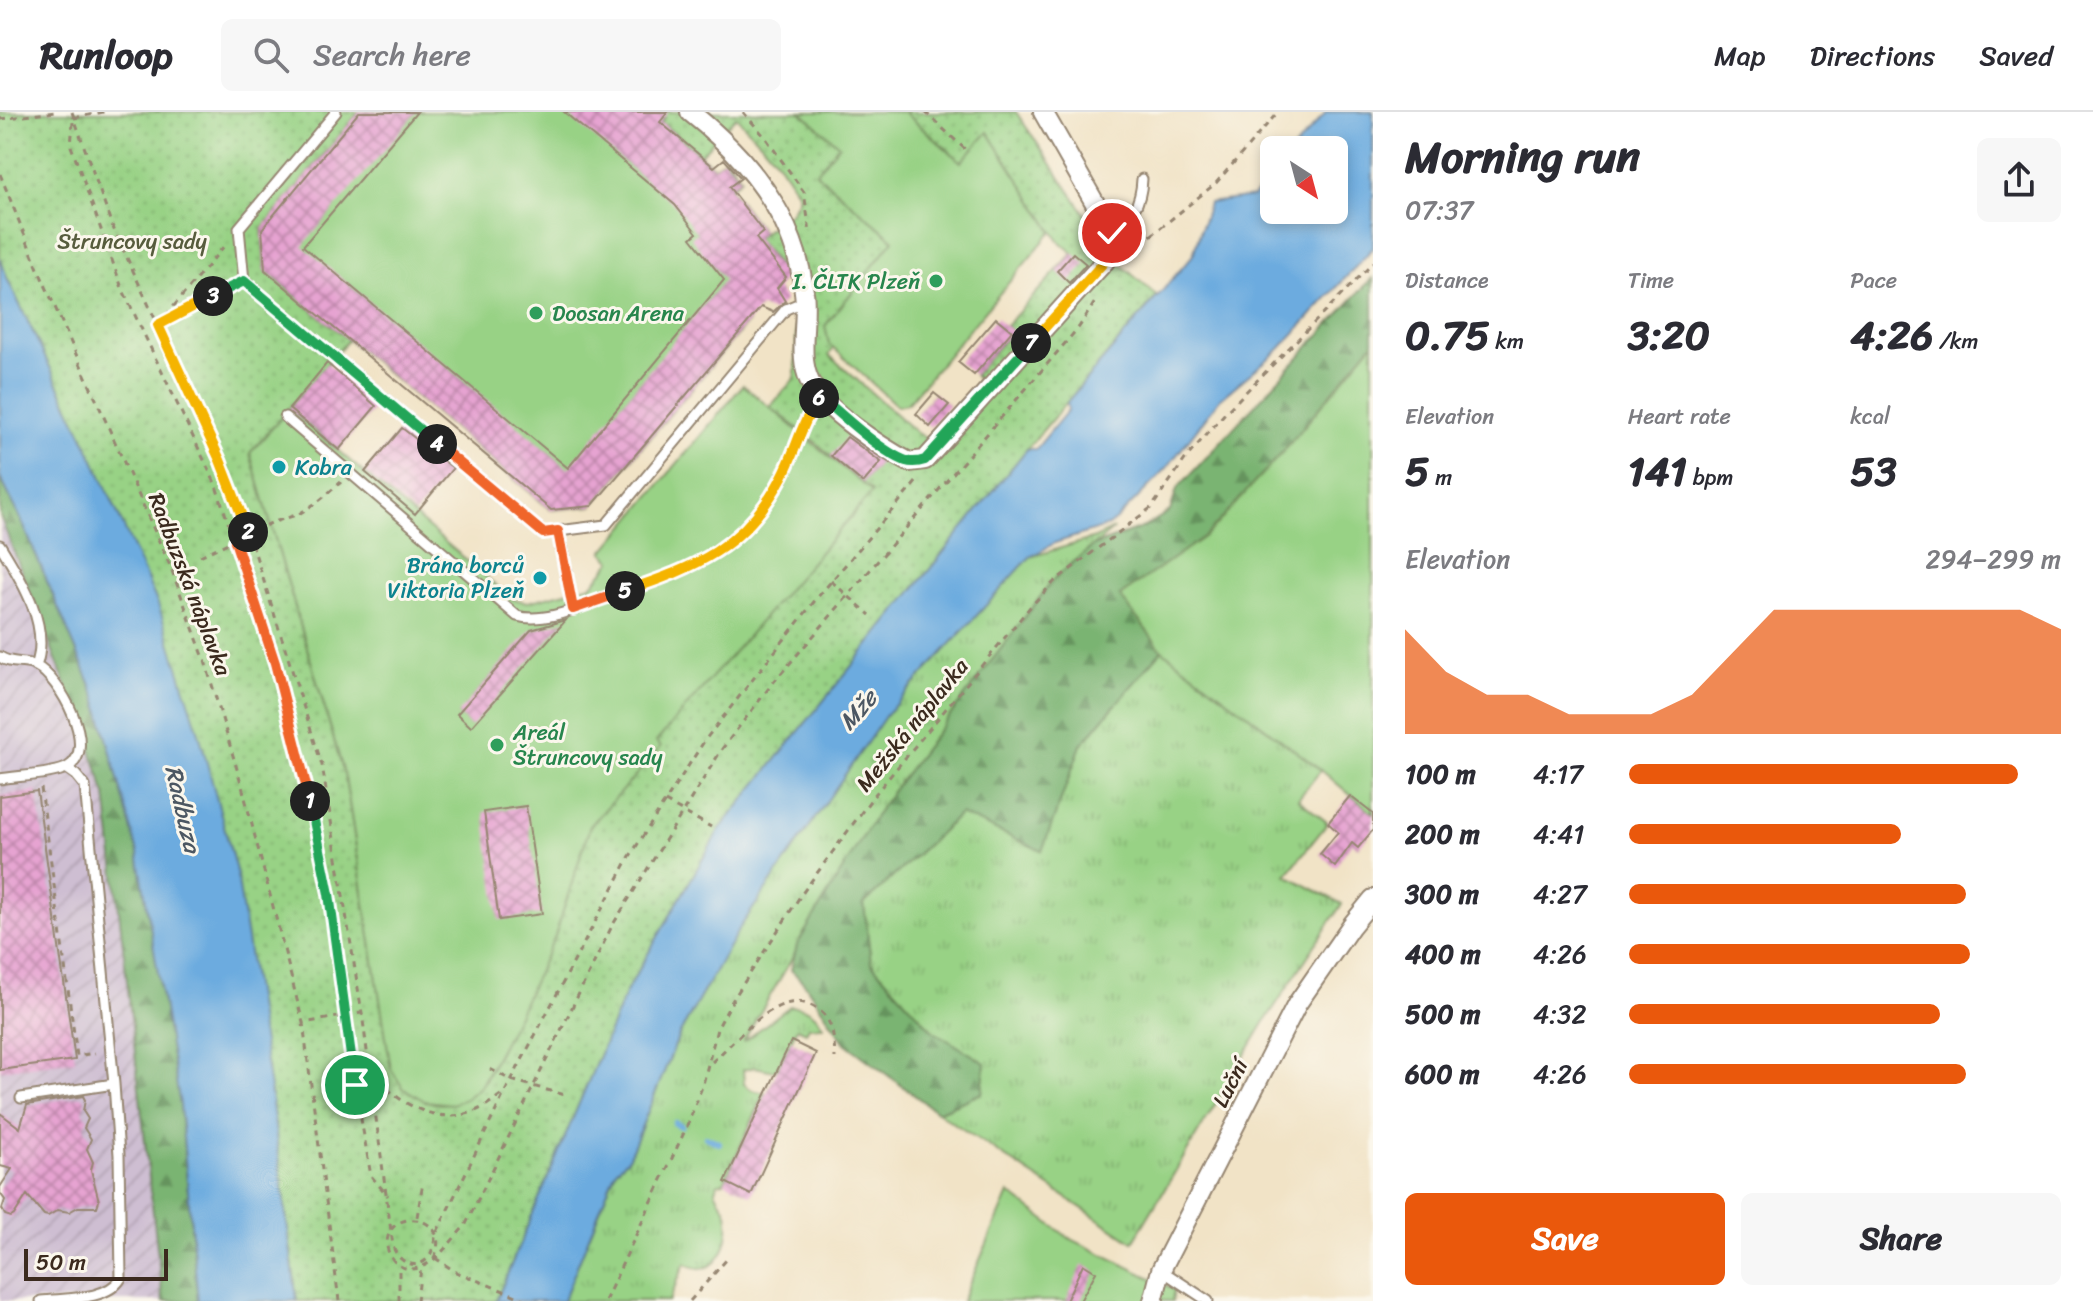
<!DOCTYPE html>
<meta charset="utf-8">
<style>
body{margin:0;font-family:Sriracha,sans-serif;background:#f7f7f7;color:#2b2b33;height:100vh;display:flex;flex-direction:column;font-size:30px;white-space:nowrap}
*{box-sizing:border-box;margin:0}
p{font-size:26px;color:#7c7c81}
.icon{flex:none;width:44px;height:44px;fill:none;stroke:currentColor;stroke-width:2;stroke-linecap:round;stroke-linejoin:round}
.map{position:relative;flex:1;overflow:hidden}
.panel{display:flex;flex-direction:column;background:#fff;width:720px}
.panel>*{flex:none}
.needle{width:52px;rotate:144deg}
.fabs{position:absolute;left:1260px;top:24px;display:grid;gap:16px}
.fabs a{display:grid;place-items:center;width:88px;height:88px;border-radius:12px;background:#fff;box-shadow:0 4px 12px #0003;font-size:40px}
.scale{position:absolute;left:24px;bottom:20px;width:144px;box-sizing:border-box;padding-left:8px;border:4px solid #3b2a1e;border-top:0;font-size:22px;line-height:28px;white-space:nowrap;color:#3b2a1e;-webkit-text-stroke:6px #fbf7ec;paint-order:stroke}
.pin{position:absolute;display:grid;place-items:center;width:68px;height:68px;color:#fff;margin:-34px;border:4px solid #fff;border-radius:50%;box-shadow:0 2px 8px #0007}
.km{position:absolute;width:40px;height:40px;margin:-20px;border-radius:50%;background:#222;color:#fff;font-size:22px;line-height:40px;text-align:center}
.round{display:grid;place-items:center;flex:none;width:84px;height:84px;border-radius:12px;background:#f7f7f7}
.summary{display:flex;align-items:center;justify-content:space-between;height:136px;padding:0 32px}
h1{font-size:44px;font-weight:800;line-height:60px}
.metrics{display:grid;grid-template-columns:repeat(3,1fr);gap:12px;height:136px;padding:8px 32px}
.metrics div{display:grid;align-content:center}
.metrics b{font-size:40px;font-weight:800}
.metrics small{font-size:22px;font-weight:400}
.metrics p{font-size:22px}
.chart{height:224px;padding:16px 32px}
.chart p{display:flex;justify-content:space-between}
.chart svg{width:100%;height:144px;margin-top:8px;fill:#ea580c;opacity:.7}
.primary-button{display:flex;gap:16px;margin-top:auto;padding:16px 32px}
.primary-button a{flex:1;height:92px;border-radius:12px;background:#ea580c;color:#fff;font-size:32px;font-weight:800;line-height:92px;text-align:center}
.primary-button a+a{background:#f7f7f7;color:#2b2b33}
ul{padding:0 32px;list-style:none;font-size:26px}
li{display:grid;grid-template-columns:128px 96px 1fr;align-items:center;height:60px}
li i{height:20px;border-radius:10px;background:#ea580c}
header{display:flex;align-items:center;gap:48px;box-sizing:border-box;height:112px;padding:0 40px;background:#fff;border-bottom:2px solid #e1e1e2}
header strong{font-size:38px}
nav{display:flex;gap:44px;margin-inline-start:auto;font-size:28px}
.search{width:560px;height:72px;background:#f7f7f7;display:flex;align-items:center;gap:20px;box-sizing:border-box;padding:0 28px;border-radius:12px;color:#7c7c81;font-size:30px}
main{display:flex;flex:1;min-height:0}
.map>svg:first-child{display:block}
.industrial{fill:url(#industrial-furrows)}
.grass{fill:url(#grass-tufts);stroke:#6a7e52;stroke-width:2}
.forest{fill:url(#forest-firs);stroke:#5a6f48;stroke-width:2}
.park{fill:url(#park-dots);stroke:#6a7e52;stroke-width:2}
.garden{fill:#98d285;stroke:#6a7e52;stroke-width:2}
.water{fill:#6cabdf;stroke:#546a7e;stroke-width:2}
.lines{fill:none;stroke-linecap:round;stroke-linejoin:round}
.stream{stroke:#6cabdf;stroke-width:6}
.building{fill:url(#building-cross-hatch)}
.lane-casing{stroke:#968672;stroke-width:13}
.street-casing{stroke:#968672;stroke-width:22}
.path{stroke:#968672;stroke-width:3;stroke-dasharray:6 6;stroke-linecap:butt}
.lane{stroke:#fff;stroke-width:9}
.street{stroke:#fff;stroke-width:18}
.split-1-casing{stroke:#fff;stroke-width:16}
.split-2-casing{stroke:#fff;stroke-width:16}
.split-3-casing{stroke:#fff;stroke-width:16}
.split-4-casing{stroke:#fff;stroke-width:16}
.split-5-casing{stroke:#fff;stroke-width:16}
.split-6-casing{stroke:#fff;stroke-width:16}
.split-7-casing{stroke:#fff;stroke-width:16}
.split-8-casing{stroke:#fff;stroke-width:16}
.split-1{stroke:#22a559;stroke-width:10}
.split-2{stroke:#f0652b;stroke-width:10}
.split-3{stroke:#f5b400;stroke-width:10}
.split-4{stroke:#22a559;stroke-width:10}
.split-5{stroke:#f0652b;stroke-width:10}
.split-6{stroke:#f5b400;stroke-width:10}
.split-7{stroke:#22a559;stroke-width:10}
.split-8{stroke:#f5b400;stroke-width:10}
.leisure-dot{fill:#2e9e5b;stroke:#fbf7ec;stroke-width:3}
.culture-dot{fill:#0f9aa8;stroke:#fbf7ec;stroke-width:3}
.labels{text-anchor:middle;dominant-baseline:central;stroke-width:6;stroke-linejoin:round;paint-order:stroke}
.park-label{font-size:22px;fill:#575c3d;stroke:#fbf7ec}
.leisure-label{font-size:22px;fill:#27864d;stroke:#fbf7ec;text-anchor:start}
.culture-label{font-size:22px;fill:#0d838f;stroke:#fbf7ec;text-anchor:start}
.street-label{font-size:22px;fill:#3b2a1e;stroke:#fbf7ec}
.water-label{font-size:24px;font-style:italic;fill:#4c5762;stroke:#fbf7ec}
</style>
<header>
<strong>Runloop</strong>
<div class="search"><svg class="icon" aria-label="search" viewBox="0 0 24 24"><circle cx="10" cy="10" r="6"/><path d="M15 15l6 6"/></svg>Search here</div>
<nav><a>Map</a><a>Directions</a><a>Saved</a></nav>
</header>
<main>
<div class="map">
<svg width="1373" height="1189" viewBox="0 0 1373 1189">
<defs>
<pattern id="industrial-furrows" width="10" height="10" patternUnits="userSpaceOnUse" patternTransform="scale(2)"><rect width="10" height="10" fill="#cebed2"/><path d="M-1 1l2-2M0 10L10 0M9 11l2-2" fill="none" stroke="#b2a3b4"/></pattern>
<pattern id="grass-tufts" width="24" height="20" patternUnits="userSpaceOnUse" patternTransform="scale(2)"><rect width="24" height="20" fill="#98d285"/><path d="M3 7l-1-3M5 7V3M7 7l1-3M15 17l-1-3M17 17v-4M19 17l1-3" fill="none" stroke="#84b472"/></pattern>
<pattern id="forest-firs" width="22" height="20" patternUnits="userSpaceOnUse" patternTransform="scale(2)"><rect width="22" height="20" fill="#7ab472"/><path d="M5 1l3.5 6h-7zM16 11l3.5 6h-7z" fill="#65935d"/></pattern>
<pattern id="park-dots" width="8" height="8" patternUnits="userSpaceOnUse" patternTransform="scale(2)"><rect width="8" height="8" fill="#98d285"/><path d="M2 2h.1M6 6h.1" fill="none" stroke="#84b472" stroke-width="1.8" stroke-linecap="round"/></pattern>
<pattern id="building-cross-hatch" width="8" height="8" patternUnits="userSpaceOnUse" patternTransform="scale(2)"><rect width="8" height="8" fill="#e6a3d1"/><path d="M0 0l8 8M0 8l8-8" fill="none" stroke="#bc85a9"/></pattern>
</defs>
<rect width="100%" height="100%" fill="#fbf7ec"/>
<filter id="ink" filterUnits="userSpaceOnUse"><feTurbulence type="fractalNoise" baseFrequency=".0125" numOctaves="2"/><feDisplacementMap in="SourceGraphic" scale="16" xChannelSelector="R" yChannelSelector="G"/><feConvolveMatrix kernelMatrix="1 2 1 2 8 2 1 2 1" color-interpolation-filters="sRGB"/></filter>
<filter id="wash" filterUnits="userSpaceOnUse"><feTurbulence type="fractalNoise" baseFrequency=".006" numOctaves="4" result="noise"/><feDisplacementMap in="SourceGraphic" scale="32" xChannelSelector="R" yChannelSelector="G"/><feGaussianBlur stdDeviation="1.8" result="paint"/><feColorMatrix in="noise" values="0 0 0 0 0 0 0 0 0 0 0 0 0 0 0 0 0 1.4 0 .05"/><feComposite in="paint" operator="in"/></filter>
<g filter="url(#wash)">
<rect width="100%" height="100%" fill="#f1e3c6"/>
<!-- industrial -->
<path class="industrial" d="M0 404 88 629 106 683 163 1189H0Z"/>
<!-- grass -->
<path class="grass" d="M1114 417 1054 467 882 693 743 930 790 894C805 894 816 901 823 914L809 915 806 920 797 916 779 954 774 959 755 955 743 958 744 972 752 978 765 981 724 1070 717 1072 715 1078C717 1086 725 1093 727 1101 733 1128 717 1171 685 1151L669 1189H563L616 1058 627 1048 635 1031 680 921 739 817 886 603 1030 445 1095 426Z
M1162 538 1321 658 1298 687 1328 711 1286 763 1342 792 1264 911 1133 1130 937 1000 982 981 985 951 933 919 871 851 864 792 960 702 1042 738 1081 633Z"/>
<!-- forest -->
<path class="forest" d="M1373 165V231L1287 335 1208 422 1120 484 1162 538 1081 633 1042 739 960 702 864 792 871 851 933 919 985 951 982 981 937 1000 845 931 804 871 791 858 797 833 882 693 1054 467 1093 434 1144 415 1170 399 1177 377Z
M0 365 20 405 96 585 138 741 180 993 198 1189H163L106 683 88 629 0 404Z"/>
<!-- park -->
<path class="park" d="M0 0H359L348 228 250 341 345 666 391 957C415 980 430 1005 465 984 473 979 480 976 485 968L555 824 590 714 660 636 655 630 872 380 812 327 770 295 795 266C795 235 802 194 786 166 778 152 766 139 756 126L791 100 799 85C786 55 759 28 736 5L700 43 660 10 659 0H801L839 33 817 62 894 128 825 214 829 232 834 236 829 243 918 322 926 326H934L981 271 974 263 1012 219 1006 214 1073 141 1059 129 988 21 962 50 904 0H1016L1118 150 1157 184 1027 337 720 717 626 880 496 1189H297L271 983 86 330 7 166 0 145Z"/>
<!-- garden -->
<path class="garden" d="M359 0H659L665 5 661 10 714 55 726 46 741 66 730 76 763 120 756 126 748 210 592 394 551 398 265 158 262 117Z
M801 0H904L961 50 988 20 1052 119 907 292 897 294 829 232 825 214 894 128 816 61 839 33Z
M1373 231V702L1321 658 1162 538 1120 484 1208 422 1287 335Z
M743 273 872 380 656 630 661 635 590 714 555 824 517 905 480 975 465 987 452 992 425 989 403 976 391 957 345 665 250 341 289 297 512 487 528 490 592 473 612 449 603 440Z
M1009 1081 1069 1126 1174 1177 1172 1189H962Z"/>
<!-- water -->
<path class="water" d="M1326 0H1373V136L1280 237 1220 287 1166 357 1117 407 1108 414 1055 431 1030 445 886 603 739 817 680 921 635 1031 627 1048 616 1058 563 1189H496L626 880 720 717 1027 337H1036L1068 298 1067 290 1193 143 1209 91 1253 85 1274 61V98H1334V38H1293Z
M0 145 7 166 86 330 158 492 199 621 237 762 271 983 297 1189H198L180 993 138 741 96 585 20 405 0 365Z"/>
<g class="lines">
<!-- stream -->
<path class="stream" d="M675 1011 681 1014
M706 1025 719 1031"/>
</g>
<g id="blocks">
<!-- building -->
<path class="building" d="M359 0H417L303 134 568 356 724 168 691 126 697 121 675 93 564 0H668L660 10 714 55 724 47 741 66 729 75 763 120 756 126 786 165 777 176 785 189 773 200 761 195 592 394 551 398 265 158 262 117Z
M1073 141 1086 152 1069 171 1057 159Z
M996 206 1012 219 974 263 958 250Z
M327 251 376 294 339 338 289 297Z
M934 281 949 293 930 315 916 302Z
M402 316 453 356 415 402 365 360Z
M847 325 881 350 863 371 831 344Z
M566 508 471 615 457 602 531 518Z
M37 679 75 948 0 958V684Z
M1350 684 1373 702V718L1358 736 1352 731 1335 755 1320 742 1338 720 1328 711Z
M526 694 542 802 499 808 484 700Z
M791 929 816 941 751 1083 725 1070Z
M83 984 85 988 83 999 88 1007 84 1016 91 1027 87 1037 93 1050 91 1058 99 1089 97 1095H78L69 1100 58 1098 48 1104 44 1103 27 1083 14 1103 11 1105 5 1103 2 1097 5 1088 0 1081V1075L12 1057 0 1054V1001L20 1016 27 993Z
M1083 1152 1096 1160 1080 1189H1066Z"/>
</g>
</g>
<g filter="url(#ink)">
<use href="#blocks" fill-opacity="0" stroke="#968672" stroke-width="2"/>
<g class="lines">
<!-- lane casing -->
<g class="lane-casing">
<path id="lane" d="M336 0 239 116 244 169 543 421 606 413 786 197 805 189
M1112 121C1132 106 1141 92 1142 67
M285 305 517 504C544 512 580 495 605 486 683 460 739 444 781 367 796 339 802 310 820 284
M558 419 573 497
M0 433C21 467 51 514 36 554
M0 545C11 553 25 548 36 554 60 566 99 637 68 655 54 663 17 664 0 667
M21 986 114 972 85 674 76 663 66 656
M1161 1158 1208 1189
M41 1189C65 1186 107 1189 121 1166L119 1043 114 972"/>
</g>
<!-- street casing -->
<g class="street-casing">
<path id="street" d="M690 0C747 45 796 105 804 180 808 208 797 244 810 270 824 298 881 335 909 350L925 348 1105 149 1115 133 1112 121 1043 0
M1153 1189 1161 1158 1297 892 1351 814 1373 787"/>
</g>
<!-- path -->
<path class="path" d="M72 0 111 111 220 348 249 422 322 653 362 901 393 1134C397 1149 415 1160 428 1146 433 1140 434 1130 436 1122L505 980 630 744 705 628 817 486 917 369
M743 0 765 25 804 80 810 121
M925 0 967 39
M74 6 104 0
M0 7 56 0
M73 10 71 34 122 176 215 371 275 551 305 662 329 782 355 973 371 1064 388 1084
M0 62 39 159 171 456 205 549 242 674 303 911
M1132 139 1216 71 1278 0
M162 211 230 176
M158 213 225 133
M200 444 271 411 299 402 319 389 341 370
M831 469 870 503
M41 676 77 944 95 941
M665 690 711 715
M712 950C736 929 776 878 810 893 833 902 834 925 835 946
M490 957 511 968 565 983
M372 958C392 990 438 1015 475 999 485 995 494 988 502 982
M417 1105 423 1070
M434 1146C454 1102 385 1093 387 1134 388 1142 393 1150 400 1154 426 1168 450 1129 465 1114L612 814 722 637 772 572 1079 215 1095 190
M435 1146 456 1160 529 1189
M339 1189 303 911 361 901
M399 1189V1154
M417 1189 421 1156
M605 1189 688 1012 703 972 717 917 732 889 801 783 872 686 1031 494 1055 469 1152 395 1186 346 1225 301 1373 151
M690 1189 728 1146"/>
<!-- lane -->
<use href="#lane" class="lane"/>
<!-- street -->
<use href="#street" class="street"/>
</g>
</g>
<g class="lines" filter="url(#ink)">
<!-- split-1 casing -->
<g class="split-1-casing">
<path id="split-1" d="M310 689 329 782 355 973"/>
</g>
<!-- split-2 casing -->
<g class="split-2-casing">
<path id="split-2" d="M248 420 249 422 235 429 275 551 310 689"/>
</g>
<!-- split-3 casing -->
<g class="split-3-casing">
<path id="split-3" d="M213 184 158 213 220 348 248 420"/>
</g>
<!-- split-4 casing -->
<g class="split-4-casing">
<path id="split-4" d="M213 184 244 169 437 332"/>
</g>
<!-- split-5 casing -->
<g class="split-5-casing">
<path id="split-5" d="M437 332 543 421 558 419 573 497 625 479"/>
</g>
<!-- split-6 casing -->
<g class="split-6-casing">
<path id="split-6" d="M625 479C696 455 745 436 782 365 796 339 801 311 819 286"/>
</g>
<!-- split-7 casing -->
<g class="split-7-casing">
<path id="split-7" d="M819 286 820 284C842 303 880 339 906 349 912 351 919 350 925 348L1031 231"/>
</g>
<!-- split-8 casing -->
<g class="split-8-casing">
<path id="split-8" d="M1031 231 1105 149 1115 133 1112 121"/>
</g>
<!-- split-1 -->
<use href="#split-1" class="split-1"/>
<!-- split-2 -->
<use href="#split-2" class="split-2"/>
<!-- split-3 -->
<use href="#split-3" class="split-3"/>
<!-- split-4 -->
<use href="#split-4" class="split-4"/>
<!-- split-5 -->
<use href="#split-5" class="split-5"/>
<!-- split-6 -->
<use href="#split-6" class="split-6"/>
<!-- split-7 -->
<use href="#split-7" class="split-7"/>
<!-- split-8 -->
<use href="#split-8" class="split-8"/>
</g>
<!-- markers -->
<g class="leisure-dot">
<circle cx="936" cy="169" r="8"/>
<circle cx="536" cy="201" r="8"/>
<circle cx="497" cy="633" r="8"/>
</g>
<g class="culture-dot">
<circle cx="279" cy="355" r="8"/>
<circle cx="540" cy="466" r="8"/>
</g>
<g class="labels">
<!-- park labels -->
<g class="park-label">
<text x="132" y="129">Štruncovy sady</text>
</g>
<!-- leisure labels -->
<g class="leisure-label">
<text x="920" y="169" text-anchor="end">I. ČLTK Plzeň</text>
<text x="552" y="201">Doosan Arena</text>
<text x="513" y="620">Areál<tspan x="513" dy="25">Štruncovy sady</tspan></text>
</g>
<!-- culture labels -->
<g class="culture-label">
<text x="295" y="355">Kobra</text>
<text x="524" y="453" text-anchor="end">Brána borců<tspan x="524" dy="25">Viktoria Plzeň</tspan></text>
</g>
<!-- street labels -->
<g class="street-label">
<text transform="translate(190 472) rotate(69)">Radbuzská náplavka</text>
<text transform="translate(912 613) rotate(-51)">Mežská náplavka</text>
<text transform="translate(1230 971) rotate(-63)">Luční</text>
</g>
<!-- water labels -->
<g class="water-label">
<text transform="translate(858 598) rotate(-49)">Mže</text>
<text transform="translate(183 697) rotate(77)">Radbuza</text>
</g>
</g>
</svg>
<div class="fabs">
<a><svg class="needle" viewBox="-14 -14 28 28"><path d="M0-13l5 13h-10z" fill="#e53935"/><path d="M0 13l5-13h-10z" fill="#7c7c81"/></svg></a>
</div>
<div class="scale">50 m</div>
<div class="pin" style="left:355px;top:973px;background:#1e9e55"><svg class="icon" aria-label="arrive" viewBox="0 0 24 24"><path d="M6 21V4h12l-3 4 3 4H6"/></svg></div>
<div class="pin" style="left:1112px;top:121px;background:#d93025"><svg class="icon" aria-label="check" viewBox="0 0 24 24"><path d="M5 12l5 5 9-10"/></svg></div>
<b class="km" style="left:310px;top:689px">1</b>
<b class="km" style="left:248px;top:420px">2</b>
<b class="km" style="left:213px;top:184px">3</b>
<b class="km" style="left:437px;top:332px">4</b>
<b class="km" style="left:625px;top:479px">5</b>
<b class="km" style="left:819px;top:286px">6</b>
<b class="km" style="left:1031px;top:231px">7</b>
</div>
<section class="panel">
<div class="summary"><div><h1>Morning run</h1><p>07:37</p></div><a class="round"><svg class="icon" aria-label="share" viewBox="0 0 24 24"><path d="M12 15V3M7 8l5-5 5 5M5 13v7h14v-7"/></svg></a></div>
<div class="metrics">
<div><p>Distance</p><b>0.75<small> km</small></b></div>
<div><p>Time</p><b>3:20</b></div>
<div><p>Pace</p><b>4:26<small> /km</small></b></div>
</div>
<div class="metrics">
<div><p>Elevation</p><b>5<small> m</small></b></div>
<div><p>Heart rate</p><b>141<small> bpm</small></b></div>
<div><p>kcal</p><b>53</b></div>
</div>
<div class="chart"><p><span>Elevation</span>294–299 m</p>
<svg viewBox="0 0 160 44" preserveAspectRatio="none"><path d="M0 44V12L10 25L20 32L30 32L40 38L50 38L60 38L70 32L80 19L90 6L100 6L110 6L120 6L130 6L140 6L150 6L160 12V44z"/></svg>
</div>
<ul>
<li><b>100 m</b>4:17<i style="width:90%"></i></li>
<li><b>200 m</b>4:41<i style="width:63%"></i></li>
<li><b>300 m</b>4:27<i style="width:78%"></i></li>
<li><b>400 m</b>4:26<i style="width:79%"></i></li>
<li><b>500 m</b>4:32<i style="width:72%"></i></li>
<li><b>600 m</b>4:26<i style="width:78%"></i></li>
</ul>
<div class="primary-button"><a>Save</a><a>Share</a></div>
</section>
</main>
